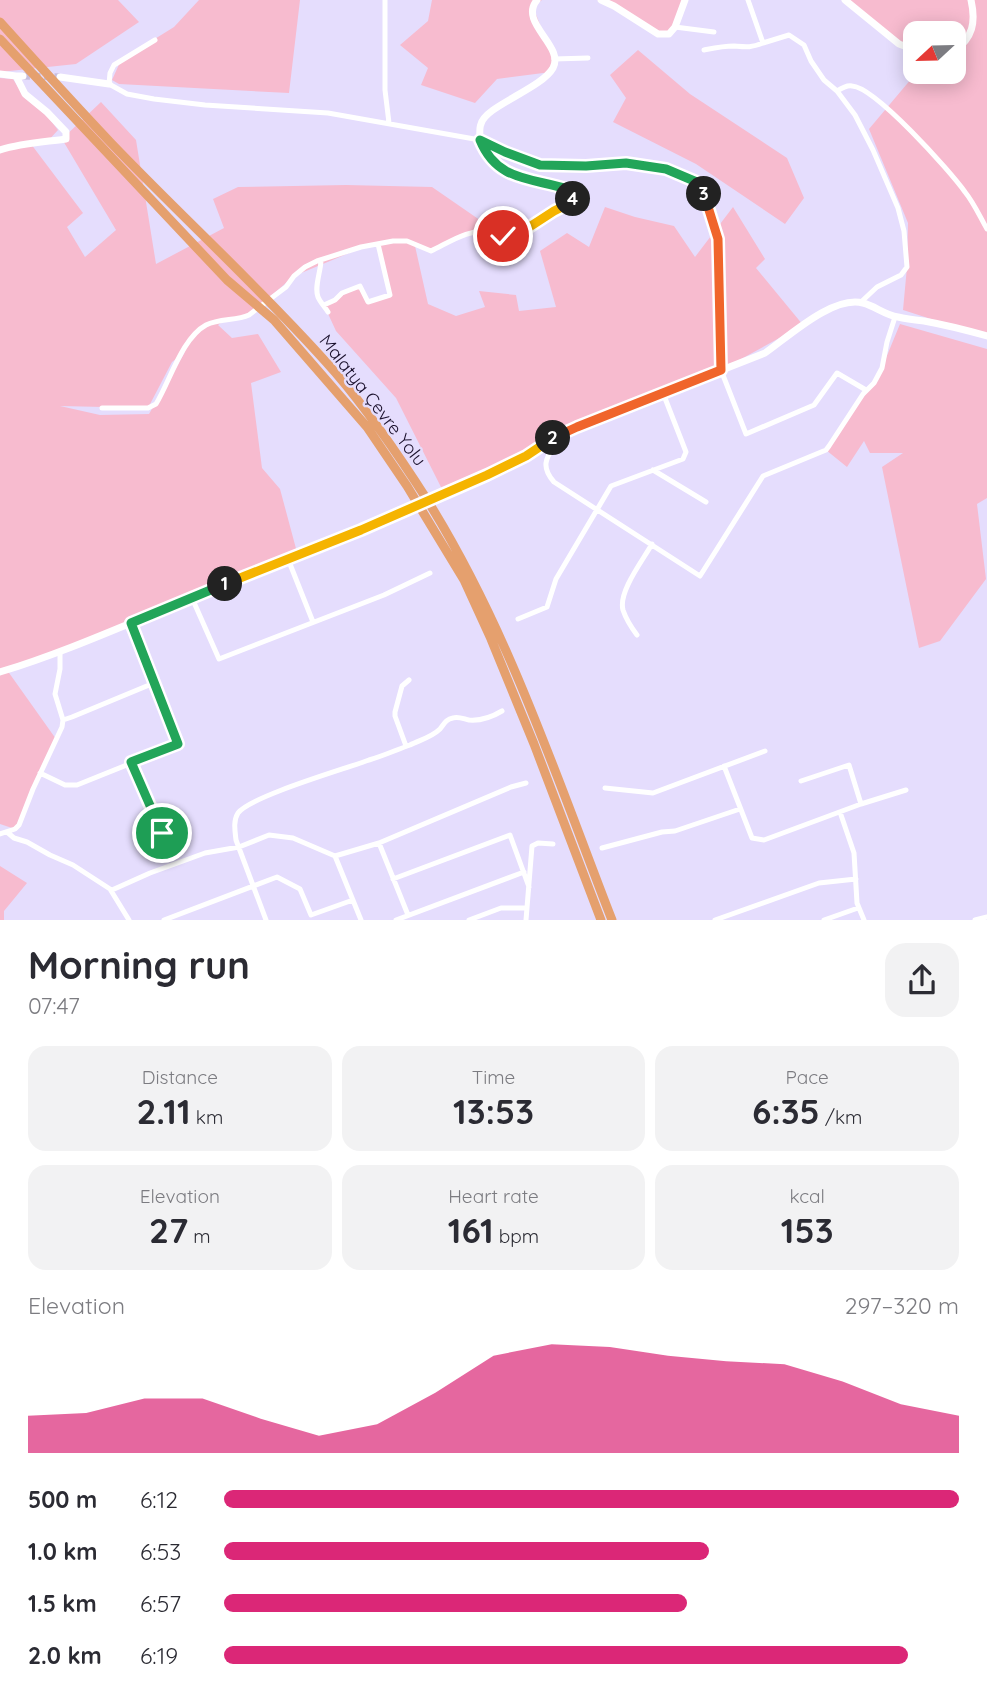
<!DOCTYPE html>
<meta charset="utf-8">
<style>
body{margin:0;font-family:Quicksand,sans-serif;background:#f2f2f3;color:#2b2b33;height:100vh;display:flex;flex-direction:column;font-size:26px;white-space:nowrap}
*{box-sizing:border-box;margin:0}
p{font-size:23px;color:#7c7c81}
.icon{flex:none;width:38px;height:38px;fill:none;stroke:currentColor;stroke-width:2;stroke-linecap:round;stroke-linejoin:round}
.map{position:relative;height:920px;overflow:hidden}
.drawer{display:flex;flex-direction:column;background:#fff;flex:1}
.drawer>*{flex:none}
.needle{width:46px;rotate:248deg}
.buttons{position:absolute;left:903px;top:21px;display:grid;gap:14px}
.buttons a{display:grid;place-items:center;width:63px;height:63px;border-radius:14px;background:#fff;box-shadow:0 4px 18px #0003;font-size:35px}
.pin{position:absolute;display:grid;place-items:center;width:60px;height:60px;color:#fff;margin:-30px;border:4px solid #fff;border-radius:50%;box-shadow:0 2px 7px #0007}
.km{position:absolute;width:35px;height:35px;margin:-18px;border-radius:50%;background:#222;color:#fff;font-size:19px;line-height:35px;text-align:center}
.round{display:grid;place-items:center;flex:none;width:74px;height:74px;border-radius:21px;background:#f2f2f3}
.headline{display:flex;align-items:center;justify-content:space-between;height:119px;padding:0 28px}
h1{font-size:38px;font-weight:700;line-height:52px}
.figures{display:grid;grid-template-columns:repeat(3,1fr);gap:10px;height:119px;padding:7px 28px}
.figures div{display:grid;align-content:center;border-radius:18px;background:#f2f2f3;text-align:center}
.figures b{font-size:35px;font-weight:700}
.figures small{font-size:19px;font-weight:400}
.figures p{font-size:19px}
.chart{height:196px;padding:14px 28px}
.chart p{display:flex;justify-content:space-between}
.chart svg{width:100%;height:126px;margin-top:7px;fill:#db2777;opacity:.7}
ul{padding:0 28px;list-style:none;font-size:23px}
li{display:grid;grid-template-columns:112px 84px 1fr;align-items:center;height:52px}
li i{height:18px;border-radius:9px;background:#db2777}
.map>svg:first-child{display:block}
.green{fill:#f7bbcf;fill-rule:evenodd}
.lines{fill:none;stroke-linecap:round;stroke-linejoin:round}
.secondary-tunnel{stroke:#c7bede;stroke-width:7;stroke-dasharray:7 3.5;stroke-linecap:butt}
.street{stroke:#fff;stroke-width:5}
.secondary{stroke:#fff;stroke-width:7}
.highway{stroke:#e5a06e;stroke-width:9}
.split-1-casing{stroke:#fff;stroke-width:14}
.split-2-casing{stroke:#fff;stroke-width:14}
.split-3-casing{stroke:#fff;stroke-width:14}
.split-4-casing{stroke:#fff;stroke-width:14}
.split-5-casing{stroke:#fff;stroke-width:14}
.split-1{stroke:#22a559;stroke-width:9}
.split-2{stroke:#f5b400;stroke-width:9}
.split-3{stroke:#f0652b;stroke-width:9}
.split-4{stroke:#22a559;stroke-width:9}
.split-5{stroke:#f5b400;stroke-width:9}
.labels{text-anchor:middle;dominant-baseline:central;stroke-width:5;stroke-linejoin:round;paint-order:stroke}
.street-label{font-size:18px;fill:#1a102c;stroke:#e5ddfd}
</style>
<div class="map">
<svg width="987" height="920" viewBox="0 0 987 920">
<rect width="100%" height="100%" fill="#e5ddfd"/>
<!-- green -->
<path class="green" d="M0 0H118L139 22 76 64 0 72Z
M199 0H300L289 93 119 84 112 80 121 60 174 27Z
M432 0H542L533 7 554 59 551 72 497 79 475 103 421 85 428 68 400 45 428 21Z
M597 0H685L675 27 663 34 645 27Z
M843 0H987V337L903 310 907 267 908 223 869 129 917 72H954V48L958 45 954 46V33H915V48L899 44Z
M638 50 690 94 787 158 804 198 785 224 696 164 613 122 626 98 610 75Z
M0 78 13 79 25 98 48 117 58 130 47 142 31 144 83 213 67 227 85 257 116 230 62 139 101 102 136 140 156 264 224 228 213 199 238 187 346 185 432 187 503 236 491 232 469 233 431 251 415 246 428 304 456 316 485 307 479 291 516 295 519 311 556 307 540 251 567 233 589 247 605 207 635 217 674 226 695 257 733 207 765 259 756 268 803 325 721 370 444 493 396 398 336 331 324 305 360 286 368 302 390 295 378 246H366L294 276 249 315 225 320 218 325 232 338 258 334 281 372 251 383 262 468 280 489 298 556 7 670 56 739 15 829 0 824ZM185 352 149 414 100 415 60 406 148 408 172 362Z
M900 324 987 349V498L977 504 986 579 940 641 919 648 882 467 903 453H870L864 441 847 467 826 450 879 375Z
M0 866 27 883 4 911V920H0Z"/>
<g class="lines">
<!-- secondary-tunnel -->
<path class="secondary-tunnel" d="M23 76 60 77"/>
<!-- street -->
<path class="street" d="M385 0V90L389 123
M748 0 763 43 789 35 804 45 811 61 824 80 837 91 855 115 873 150 898 208 904 231 907 267 901 275 877 287 861 302
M675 27 714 32
M704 50C714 48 723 46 734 46 746 47 750 48 763 43
M554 59 588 58
M837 91C842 88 847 85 852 86 875 87 950 171 965 192 974 203 980 217 987 229
M321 260C321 271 314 287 318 297 320 302 325 307 328 312
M324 305 335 300 342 293 360 286 368 302 390 295 378 244
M721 370 746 434 814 405 837 373 866 390
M102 408H148L156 404C170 381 182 338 206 325 220 318 236 321 249 315L286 287 294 276 305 267 317 261 361 247 393 241H407L431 251C450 242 469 228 491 232 499 233 506 237 514 237L554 211 567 205 573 201 575 196 573 191C535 177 499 185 480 140L328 113 205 105 154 99 127 94 109 84 110 73 114 65 155 40
M559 437C549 455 538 464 554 482L700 576 763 476 826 450 829 446 863 394 874 383 882 368 887 342 895 317
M653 470 706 502
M288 559 313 622
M192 598 219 659 384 595 430 573
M518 619 547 607 556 579 611 486 683 459 686 452 663 393
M637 635C631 627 626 619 623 610 618 592 643 560 652 544
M63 720 72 717 154 683 131 623
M406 746 395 716V712L402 686 409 680
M131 762 162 833
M724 766 752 838 764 840 861 804 906 790
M40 773 65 785H77L179 744 154 683
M801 781 849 765 861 804
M605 788 653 793 765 751
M840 812 854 853 857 903 864 920
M7 832 14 838 27 842 50 855 73 865 110 889 129 920
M0 834 15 829 19 825 33 789 62 727 63 720 55 694 60 669V652
M379 843 408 915
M602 848 662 832 675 831 740 809
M335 856 379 843 511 787 526 783
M393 879 510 835 529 887
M112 890 150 873 205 853 239 847 269 835 293 838 335 856 361 920
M164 920 277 877 300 889 311 915 353 900
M266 920 236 840C235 831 233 821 238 813 251 796 345 769 369 760 383 756 396 750 410 745 420 740 432 737 440 729 444 724 446 719 453 718 458 716 464 719 469 720 481 721 492 717 502 711
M396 920 524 872
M469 920 501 908H527
M526 920 532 846 538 843 553 844
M715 920 819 883 856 879
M824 920 858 908
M975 920 987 917"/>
<!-- secondary -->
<path class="secondary" d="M537 0C518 23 565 46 553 68 541 89 485 106 481 124 479 128 480 135 480 140L505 152 540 165 586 166 626 163 666 169 699 183 706 199 718 239 721 370
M601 0 614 6 658 34H669L675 27 685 0
M845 0 899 44 915 50
M954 51C973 38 976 22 971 0
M0 74 16 76
M60 77 109 84
M0 150C21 143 44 142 66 139V132L47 112 25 94 16 76H23
M0 672C66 652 129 623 194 597 292 557 391 519 488 474 519 460 546 441 577 427L765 353C788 337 833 295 863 303 875 306 885 315 898 317 906 319 915 320 924 321 946 325 966 330 987 336"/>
<!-- highway -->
<path class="highway" d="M0 22C37 63 74 104 112 144 183 218 258 286 326 362 359 398 388 440 415 481 504 616 554 771 612 920
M0 39 227 280 274 320 367 427 407 486 464 580 491 639 534 744 601 920"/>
</g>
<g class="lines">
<!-- split-1 casing -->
<g class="split-1-casing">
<path id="split-1" d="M162 833 131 762 178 744 131 623 225 584"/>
</g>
<!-- split-2 casing -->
<g class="split-2-casing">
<path id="split-2" d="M225 584 361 530 487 475 526 456 553 438"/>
</g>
<!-- split-3 casing -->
<g class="split-3-casing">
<path id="split-3" d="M553 438 577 427 721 370 718 239 704 194"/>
</g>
<!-- split-4 casing -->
<g class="split-4-casing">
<path id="split-4" d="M573 199 575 196 573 191C535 177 498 184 480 140L505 152 540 165 586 166 626 163 666 169 699 183 704 194"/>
</g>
<!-- split-5 casing -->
<g class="split-5-casing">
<path id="split-5" d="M503 236 514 237 554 211 566 205 573 199"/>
</g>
<!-- split-1 -->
<use href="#split-1" class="split-1"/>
<!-- split-2 -->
<use href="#split-2" class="split-2"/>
<!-- split-3 -->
<use href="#split-3" class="split-3"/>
<!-- split-4 -->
<use href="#split-4" class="split-4"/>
<!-- split-5 -->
<use href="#split-5" class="split-5"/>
</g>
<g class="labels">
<!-- street labels -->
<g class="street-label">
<text transform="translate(373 400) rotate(52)">Malatya Çevre Yolu</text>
</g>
</g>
</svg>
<div class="buttons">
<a><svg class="needle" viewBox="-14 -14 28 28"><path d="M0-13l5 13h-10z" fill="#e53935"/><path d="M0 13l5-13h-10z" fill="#7c7c81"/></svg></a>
</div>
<div class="pin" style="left:162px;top:833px;background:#1e9e55"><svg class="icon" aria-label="arrive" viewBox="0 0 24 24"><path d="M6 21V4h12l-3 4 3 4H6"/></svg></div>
<div class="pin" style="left:503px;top:236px;background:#d93025"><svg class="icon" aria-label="check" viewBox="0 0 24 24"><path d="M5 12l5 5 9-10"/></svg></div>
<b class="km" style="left:225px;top:584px">1</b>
<b class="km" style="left:553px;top:438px">2</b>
<b class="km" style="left:704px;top:194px">3</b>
<b class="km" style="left:573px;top:199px">4</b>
</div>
<section class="drawer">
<div class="headline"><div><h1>Morning run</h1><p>07:47</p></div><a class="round"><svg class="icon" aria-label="share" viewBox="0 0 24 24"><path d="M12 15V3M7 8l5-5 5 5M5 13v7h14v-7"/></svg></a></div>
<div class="figures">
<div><p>Distance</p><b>2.11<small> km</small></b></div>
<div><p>Time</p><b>13:53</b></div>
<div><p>Pace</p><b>6:35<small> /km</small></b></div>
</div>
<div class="figures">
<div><p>Elevation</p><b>27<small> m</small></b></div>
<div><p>Heart rate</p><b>161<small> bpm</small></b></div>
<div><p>kcal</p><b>153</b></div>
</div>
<div class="chart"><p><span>Elevation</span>297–320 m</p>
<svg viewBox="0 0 160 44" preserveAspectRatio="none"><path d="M0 44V31L10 30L20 25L30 25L40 32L50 38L60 34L70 23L80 10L90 6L100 7L110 10L120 12L130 13L140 19L150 27L160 31V44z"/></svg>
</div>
<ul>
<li><b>500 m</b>6:12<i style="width:100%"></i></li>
<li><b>1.0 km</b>6:53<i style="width:66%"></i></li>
<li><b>1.5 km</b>6:57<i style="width:63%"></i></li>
<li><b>2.0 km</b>6:19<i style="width:93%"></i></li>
</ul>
</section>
